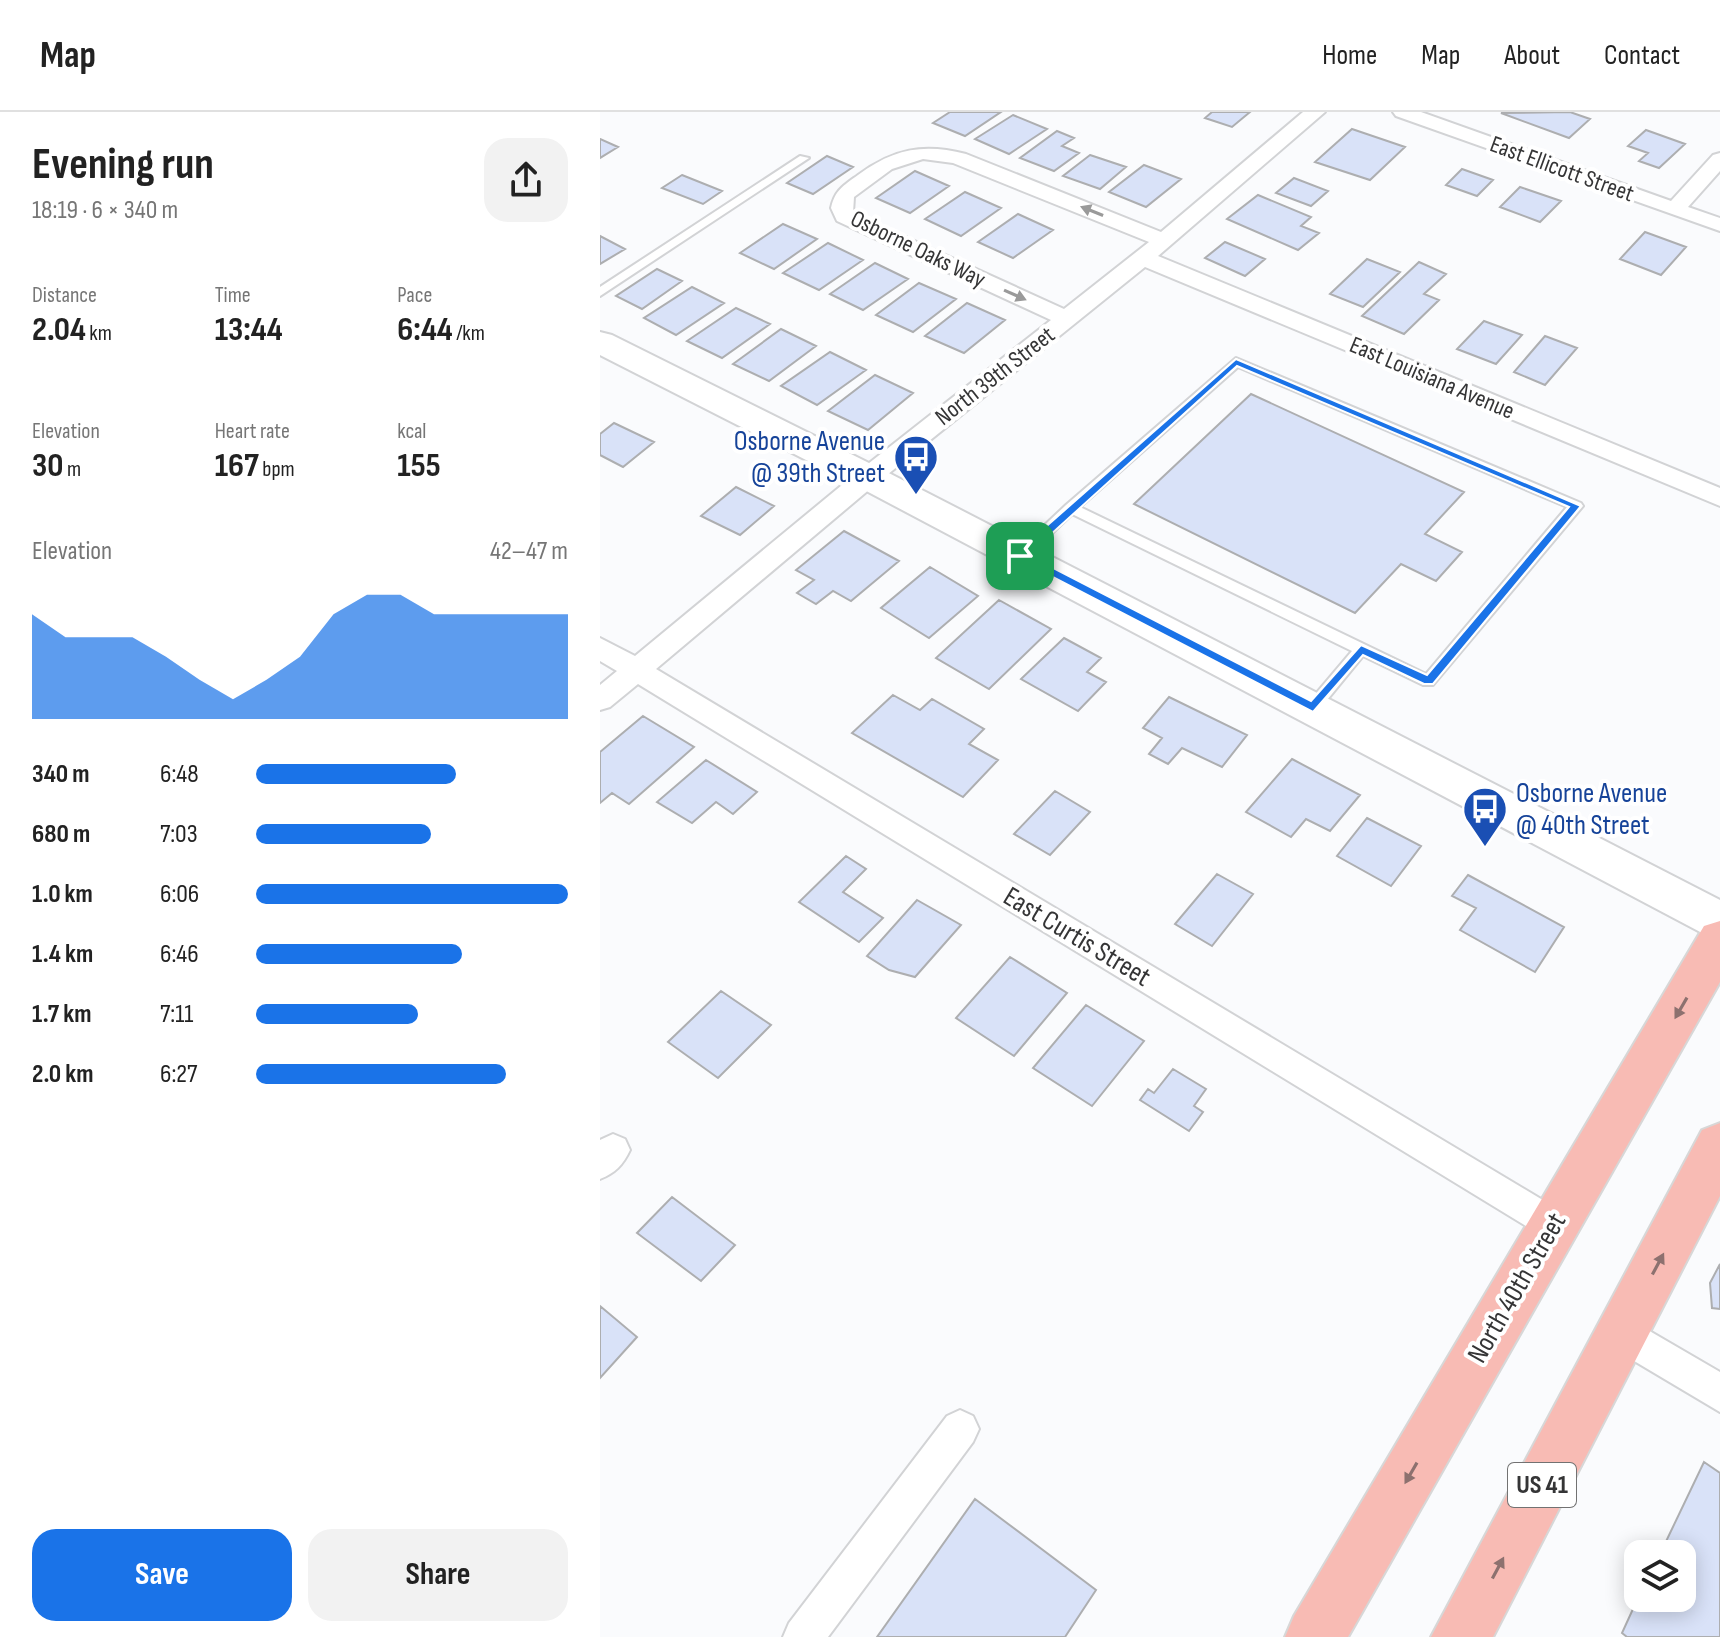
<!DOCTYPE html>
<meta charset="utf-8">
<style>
body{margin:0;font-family:"Sofia Sans Condensed",sans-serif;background:#f2f2f2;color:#222;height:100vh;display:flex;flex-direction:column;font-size:30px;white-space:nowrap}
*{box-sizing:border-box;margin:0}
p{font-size:26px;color:#767676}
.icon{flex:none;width:44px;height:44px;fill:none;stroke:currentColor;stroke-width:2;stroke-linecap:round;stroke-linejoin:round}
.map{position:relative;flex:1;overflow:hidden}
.sheet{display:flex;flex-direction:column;background:#fff;width:600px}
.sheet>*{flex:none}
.fabs{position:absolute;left:1024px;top:1428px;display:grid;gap:16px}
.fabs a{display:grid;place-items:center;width:72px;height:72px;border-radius:16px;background:#fff;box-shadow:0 4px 20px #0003;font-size:40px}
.pin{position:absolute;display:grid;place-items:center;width:68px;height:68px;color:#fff;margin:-34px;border-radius:16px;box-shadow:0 4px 12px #0006}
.round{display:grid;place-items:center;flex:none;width:84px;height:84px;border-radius:24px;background:#f2f2f2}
.head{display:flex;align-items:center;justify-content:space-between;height:136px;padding:0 32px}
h1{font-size:44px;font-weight:700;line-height:60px}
.figures{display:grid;grid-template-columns:repeat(3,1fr);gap:12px;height:136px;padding:8px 32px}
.figures div{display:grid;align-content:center}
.figures b{font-size:34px;font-weight:700}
.figures small{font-size:22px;font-weight:400}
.figures p{font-size:22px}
.chart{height:224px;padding:16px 32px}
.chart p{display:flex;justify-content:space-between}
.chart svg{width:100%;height:144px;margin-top:8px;fill:#1a73e8;opacity:.7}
.action{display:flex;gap:16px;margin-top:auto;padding:16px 32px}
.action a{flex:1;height:92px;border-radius:24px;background:#1a73e8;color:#fff;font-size:32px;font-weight:700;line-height:92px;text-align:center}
.action a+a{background:#f2f2f2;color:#222}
ul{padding:0 32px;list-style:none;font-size:26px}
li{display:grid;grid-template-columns:128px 96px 1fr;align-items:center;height:60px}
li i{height:20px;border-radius:10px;background:#1a73e8}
header{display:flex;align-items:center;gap:48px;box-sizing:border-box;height:112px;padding:0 40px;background:#fff;border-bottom:2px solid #e0e0e0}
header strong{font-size:38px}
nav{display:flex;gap:44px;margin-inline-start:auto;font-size:28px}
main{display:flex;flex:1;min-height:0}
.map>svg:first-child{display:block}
.building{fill:#d9e2f8;stroke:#adaeb0;stroke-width:2}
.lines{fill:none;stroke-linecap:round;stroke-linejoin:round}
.lane-casing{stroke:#d2d3d5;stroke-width:4}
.street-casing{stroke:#d2d3d5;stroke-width:4}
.secondary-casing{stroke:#d2d3d5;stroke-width:4}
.primary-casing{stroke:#d7d7d7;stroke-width:4}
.lane{fill:#fff;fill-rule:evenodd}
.street{fill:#fff;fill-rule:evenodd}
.secondary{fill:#fff;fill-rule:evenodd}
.primary{fill:#f8bbb4;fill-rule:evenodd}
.oneway{fill:#9a9a9a}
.oneway2{fill:#8d716f}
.route{fill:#1a73e8;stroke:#fff;stroke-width:2;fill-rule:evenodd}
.labels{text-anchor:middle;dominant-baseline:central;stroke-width:8;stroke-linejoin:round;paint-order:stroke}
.far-street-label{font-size:24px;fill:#353536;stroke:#fff}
.shield{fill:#fff;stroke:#727272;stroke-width:2}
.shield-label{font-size:26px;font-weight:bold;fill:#353536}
.transit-label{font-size:28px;fill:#164399;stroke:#fff;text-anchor:end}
.street-label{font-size:28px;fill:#353536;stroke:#fff}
</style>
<header>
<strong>Map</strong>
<nav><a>Home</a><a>Map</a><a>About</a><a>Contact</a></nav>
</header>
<main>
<section class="sheet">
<div class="head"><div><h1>Evening run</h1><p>18:19 · 6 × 340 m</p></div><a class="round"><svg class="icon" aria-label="share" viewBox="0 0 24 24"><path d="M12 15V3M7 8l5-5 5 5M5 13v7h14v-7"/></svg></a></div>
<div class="figures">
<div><p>Distance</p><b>2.04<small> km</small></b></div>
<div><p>Time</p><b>13:44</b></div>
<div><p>Pace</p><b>6:44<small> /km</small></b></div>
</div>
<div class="figures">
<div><p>Elevation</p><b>30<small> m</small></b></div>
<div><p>Heart rate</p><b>167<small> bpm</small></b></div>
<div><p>kcal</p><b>155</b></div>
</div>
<div class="chart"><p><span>Elevation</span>42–47 m</p>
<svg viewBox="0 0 160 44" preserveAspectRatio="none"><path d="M0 44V12L10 19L20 19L30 19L40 25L50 32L60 38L70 32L80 25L90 12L100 6L110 6L120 12L130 12L140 12L150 12L160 12V44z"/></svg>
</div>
<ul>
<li><b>340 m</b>6:48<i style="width:64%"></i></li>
<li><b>680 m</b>7:03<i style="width:56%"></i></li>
<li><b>1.0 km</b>6:06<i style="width:100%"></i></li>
<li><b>1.4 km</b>6:46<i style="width:66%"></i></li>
<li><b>1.7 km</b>7:11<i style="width:52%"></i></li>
<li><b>2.0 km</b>6:27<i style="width:80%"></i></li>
</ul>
<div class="action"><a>Save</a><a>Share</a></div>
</section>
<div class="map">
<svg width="1120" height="1525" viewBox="0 0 1120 1525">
<rect width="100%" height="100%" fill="#fafbfd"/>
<!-- building -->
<path class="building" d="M350 0H401L365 24 333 11Z
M612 0H650L632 15 605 6Z
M970 0 990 7 969 26 901 1Z
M413 3 447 17 409 42 375 27Z
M752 17 805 35 770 68 715 50Z
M1046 18 1085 32 1059 56 1039 49 1048 41 1028 34Z
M457 19 474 26 462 34 479 41 454 59 420 46Z
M0 27 18 35 0 46Z
M490 43 526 55 500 77 463 64Z
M227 44 253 55 213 82 187 71Z
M544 53 581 67 546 95 509 80Z
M862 57 893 68 877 84 846 73Z
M315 59 349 74 310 101 276 86Z
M82 63 122 79 103 92 62 76Z
M694 66 728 79 711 94 676 81Z
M920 75 961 89 940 110 900 95Z
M365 80 401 96 361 124 325 107Z
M658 83 711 105 701 114 719 121 698 138 627 107Z
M418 102 453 118 413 146 378 130Z
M183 112 217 127 174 157 140 141Z
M1045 120 1086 135 1061 163 1020 147Z
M0 124 25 137 0 152Z
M625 130 665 147 645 164 605 146Z
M228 131 263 148 219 178 183 161Z
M767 147 800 160 763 195 730 182Z
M819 150 846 162 824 182 839 188 804 222 762 204Z
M275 151 308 167 263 198 230 182Z
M57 157 82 169 42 197 16 184Z
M319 171 356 187 313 220 276 203Z
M92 175 124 191 76 223 44 206Z
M367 191 405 208 364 241 325 224Z
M136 196 170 212 122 246 87 229Z
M884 209 922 223 896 252 857 237Z
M181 217 216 234 169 269 133 252Z
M945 224 977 236 945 273 914 260Z
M230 240 266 258 217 293 181 274Z
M275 263 313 281 268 318 228 299Z
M651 282 864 380 825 422 862 440 836 469 801 452 755 501 534 392Z
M14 311 54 330 23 355 0 343V322Z
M136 375 174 394 140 423 101 404Z
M244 419 299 449 251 489 233 479 216 492 197 481 214 468 196 458Z
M330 455 378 484 329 526 281 496Z
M399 488 451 517 389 577 336 546Z
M464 526 501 546 487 560 506 570 478 599 421 567Z
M293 583 320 598 332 587 384 617 369 632 398 648 363 685 252 621Z
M569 585 647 623 622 655 582 636 568 652 549 642 562 626 543 616Z
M43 604 94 635 29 692 12 681 0 691V640Z
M692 647 760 683 730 719 706 707 691 725 646 700Z
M106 648 157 680 133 702 116 690 92 711 57 690Z
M455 679 490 700 450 743 414 722Z
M767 706 821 734 791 774 737 744Z
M246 744 266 757 243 780 283 806 259 830 199 790Z
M617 762 653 782 612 834 575 812Z
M868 763 964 815 935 860 860 818 876 796 852 784Z
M317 788 361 813 315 865 289 858 267 844Z
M410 845 467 881 414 944 356 906Z
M121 879 171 913 118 966 68 930Z
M486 893 544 929 492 994 433 956Z
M573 957 606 977 594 994 603 1000 589 1019 540 988 548 977 554 981Z
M72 1085 135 1133 101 1169 37 1121Z
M1120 1152V1197L1112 1196 1110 1171Z
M0 1194 37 1225 0 1266Z
M1104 1350 1120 1361V1525H1027L1022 1521 1038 1486H1082V1442H1060Z
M375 1387 496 1478 465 1525H277Z"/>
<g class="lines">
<!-- lane casing -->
<g class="lane-casing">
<path id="lane" d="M200 44 209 46 0 184V175Z
M636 246 981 391 983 394 833 573H823L763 544 718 599H708L706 595 708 591 752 539 472 402 425 447H415V441L466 393ZM638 255 967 395 826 562 480 395Z"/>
</g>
<!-- street casing -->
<g class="street-casing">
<path id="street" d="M703 0H725L558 144 1120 376V394L545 155 277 371 56 557 966 1102 971 1114 966 1126 954 1131 38 572 10 595 0 598V573L17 559 0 549V526L35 544 259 359 451 208 237 109 231 96C235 78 243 74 258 63 293 37 323 31 366 42L561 120ZM323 47 353 51 549 130 464 197 253 101 254 85 292 57Z
M793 0H821L1071 89 1113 43 1120 41V59L1088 95 1120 106V119L796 4Z
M13 1022 25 1027 30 1038C23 1053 15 1061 0 1067V1028Z
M1022 1203 1120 1260V1300L1009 1234 1004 1221 1009 1208Z
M360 1298 373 1304 379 1317 373 1330 228 1525H183L189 1511 347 1304Z"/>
</g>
<!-- secondary casing -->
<g class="secondary-casing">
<path id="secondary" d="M0 220 12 223 281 357 1120 788V828L1104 822 255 373 0 243Z"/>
</g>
<!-- primary casing -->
<g class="primary-casing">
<path id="primary" d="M1120 809V870L748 1525H685L694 1504 1104 814Z
M1120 1011V1084L893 1525H831L1102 1018Z"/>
</g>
<!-- lane -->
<use href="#lane" class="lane"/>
<!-- street -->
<use href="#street" class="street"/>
<!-- secondary -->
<use href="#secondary" class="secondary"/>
<!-- primary -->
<use href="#primary" class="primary"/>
</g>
<!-- one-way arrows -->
<defs><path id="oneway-solid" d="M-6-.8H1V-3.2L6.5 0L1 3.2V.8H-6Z" transform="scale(2)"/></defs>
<g class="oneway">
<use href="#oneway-solid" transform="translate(492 99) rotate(-158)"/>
<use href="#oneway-solid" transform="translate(415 183) rotate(24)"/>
</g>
<g class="oneway2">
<use href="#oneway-solid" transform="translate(1081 896) rotate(120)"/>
<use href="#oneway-solid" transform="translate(1058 1152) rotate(-62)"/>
<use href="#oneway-solid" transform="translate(811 1361) rotate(120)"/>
<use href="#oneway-solid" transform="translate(898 1456) rotate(-62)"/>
</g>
<!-- route -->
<path class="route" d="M636 247 981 394 833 572H824L763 543 713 600 416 446V441ZM637 254 969 395 827 563 761 533 711 589 428 443Z"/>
<!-- icons -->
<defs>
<g id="bus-pin" transform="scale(2.3)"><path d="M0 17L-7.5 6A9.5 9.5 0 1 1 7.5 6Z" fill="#1a4fb4" stroke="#fff"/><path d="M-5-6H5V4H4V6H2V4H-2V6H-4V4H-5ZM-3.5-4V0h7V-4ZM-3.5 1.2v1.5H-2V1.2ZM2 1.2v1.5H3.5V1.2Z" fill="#fff"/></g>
</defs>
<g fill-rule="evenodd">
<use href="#bus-pin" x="316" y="345"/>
<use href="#bus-pin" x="885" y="697"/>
</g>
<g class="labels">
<!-- far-street labels -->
<g class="far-street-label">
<text transform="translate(962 57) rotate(20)">East Ellicott Street</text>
<text transform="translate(318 137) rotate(26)">Osborne Oaks Way</text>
<text transform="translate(395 264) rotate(-38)">North 39th Street</text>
<text transform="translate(832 266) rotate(23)">East Louisiana Avenue</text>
</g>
<!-- shield labels -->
<rect class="shield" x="908" y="1351" width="68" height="44" rx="6"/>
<g class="shield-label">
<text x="942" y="1373">US 41</text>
</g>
<!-- transit labels -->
<g class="transit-label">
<text x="285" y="329">Osborne Avenue<tspan x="285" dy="32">@ 39th Street</tspan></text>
<text x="916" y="681" text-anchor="start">Osborne Avenue<tspan x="916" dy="32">@ 40th Street</tspan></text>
</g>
<!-- street labels -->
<g class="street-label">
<text transform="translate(477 825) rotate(31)">East Curtis Street</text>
<text transform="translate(917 1176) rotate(-60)">North 40th Street</text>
</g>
</g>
</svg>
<div class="fabs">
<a><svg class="icon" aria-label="layers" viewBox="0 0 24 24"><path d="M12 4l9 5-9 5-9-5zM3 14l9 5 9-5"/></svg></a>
</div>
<div class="pin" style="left:420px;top:444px;background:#1e9e55"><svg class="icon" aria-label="arrive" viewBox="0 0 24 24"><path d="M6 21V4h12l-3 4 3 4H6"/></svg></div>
</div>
</main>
